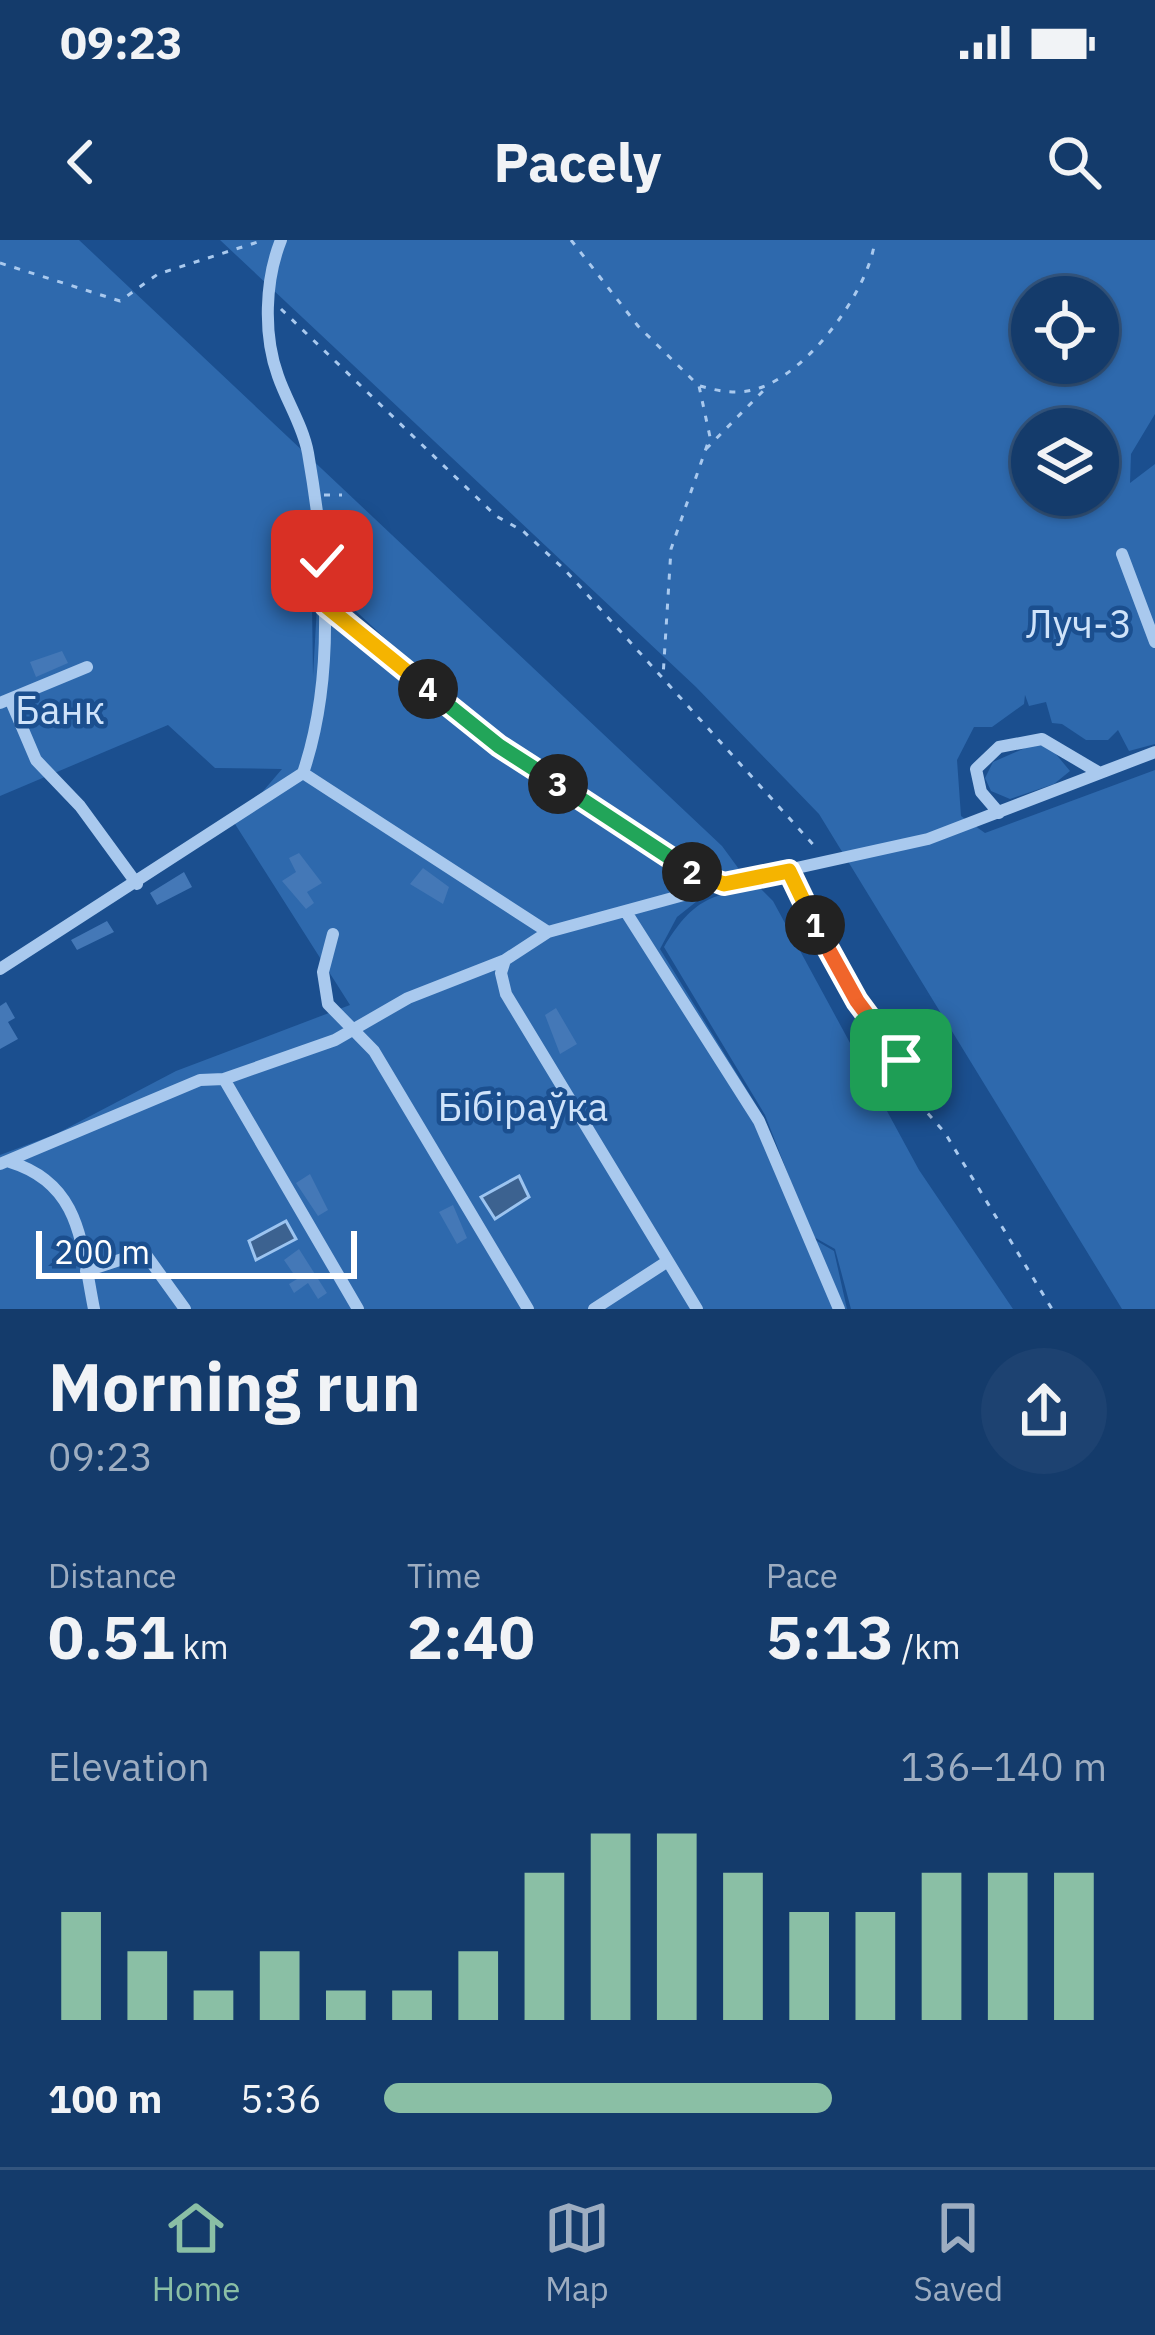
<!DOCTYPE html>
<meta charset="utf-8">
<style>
body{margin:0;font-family:"IBM Plex Sans",sans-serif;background:#1d4271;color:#f1f3f6;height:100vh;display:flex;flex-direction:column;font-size:45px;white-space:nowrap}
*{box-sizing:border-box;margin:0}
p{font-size:39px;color:#9dadc1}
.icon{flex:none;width:66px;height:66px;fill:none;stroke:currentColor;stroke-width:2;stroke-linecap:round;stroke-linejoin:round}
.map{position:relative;height:1069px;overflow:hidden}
.drawer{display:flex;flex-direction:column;background:#143b6b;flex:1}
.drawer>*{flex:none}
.buttons{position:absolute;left:1011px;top:36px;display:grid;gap:24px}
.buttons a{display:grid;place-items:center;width:108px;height:108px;border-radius:50%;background:#143b6b;box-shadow:0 3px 9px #0004,0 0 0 3px #33557e;font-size:60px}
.scale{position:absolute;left:36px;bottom:30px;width:321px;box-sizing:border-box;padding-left:12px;border:6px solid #fff;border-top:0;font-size:33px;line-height:42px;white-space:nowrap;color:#fff;-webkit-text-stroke:9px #1b4f8f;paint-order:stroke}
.pin{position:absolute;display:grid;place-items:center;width:102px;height:102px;color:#fff;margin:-51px;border-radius:24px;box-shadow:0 6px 18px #0006}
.km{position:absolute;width:60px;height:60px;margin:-30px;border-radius:50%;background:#222;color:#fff;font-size:33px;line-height:60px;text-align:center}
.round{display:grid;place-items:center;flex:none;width:126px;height:126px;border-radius:63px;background:#1d4271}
.head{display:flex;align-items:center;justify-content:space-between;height:204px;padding:0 48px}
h1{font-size:66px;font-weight:700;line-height:90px}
.stats{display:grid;grid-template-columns:repeat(3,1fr);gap:18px;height:204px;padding:12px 48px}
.stats div{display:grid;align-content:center}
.stats b{font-size:60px;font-weight:700}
.stats small{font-size:33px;font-weight:400}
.stats p{font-size:33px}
.chart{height:336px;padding:24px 48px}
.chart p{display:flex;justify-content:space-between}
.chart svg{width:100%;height:216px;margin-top:12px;stroke:#8abfa5;stroke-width:6}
ul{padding:0 48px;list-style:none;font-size:39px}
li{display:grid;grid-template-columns:192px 144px 1fr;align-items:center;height:90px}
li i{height:30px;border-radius:15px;background:#8abfa5}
.status{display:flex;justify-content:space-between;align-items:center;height:84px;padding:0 60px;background:#143b6b;direction:ltr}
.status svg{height:33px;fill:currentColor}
header{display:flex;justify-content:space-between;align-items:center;height:156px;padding:0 48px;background:#143b6b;font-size:54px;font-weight:700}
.dock{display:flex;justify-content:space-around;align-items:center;height:168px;border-top:3px solid #33557e;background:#143b6b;font-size:33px;color:#9dadc1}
.dock a{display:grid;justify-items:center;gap:6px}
.dock .current{color:#8abfa5}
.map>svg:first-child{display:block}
.green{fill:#2e69ad;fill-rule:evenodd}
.water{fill:#3c6290;stroke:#9cc4f0;stroke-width:3}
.building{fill:#4478b7}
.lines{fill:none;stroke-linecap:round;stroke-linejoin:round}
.path{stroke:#a9c9ee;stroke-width:3;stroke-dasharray:6 9;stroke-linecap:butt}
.minor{stroke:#a9c9ee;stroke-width:12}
.split-1-casing{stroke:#fff;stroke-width:24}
.split-2-casing{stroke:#fff;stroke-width:24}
.split-3-casing{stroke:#fff;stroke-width:24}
.split-4-casing{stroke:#fff;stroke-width:24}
.split-5-casing{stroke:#fff;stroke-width:24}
.split-1{stroke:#f0652b;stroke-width:15}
.split-2{stroke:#f5b400;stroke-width:15}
.split-3{stroke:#22a559;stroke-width:15}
.split-4{stroke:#22a559;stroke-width:15}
.split-5{stroke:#f5b400;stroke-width:15}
.labels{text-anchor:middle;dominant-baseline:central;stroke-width:9;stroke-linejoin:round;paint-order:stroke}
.park-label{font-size:39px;fill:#cfe3fa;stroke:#1b4f8f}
</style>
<div class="status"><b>09:23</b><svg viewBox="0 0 49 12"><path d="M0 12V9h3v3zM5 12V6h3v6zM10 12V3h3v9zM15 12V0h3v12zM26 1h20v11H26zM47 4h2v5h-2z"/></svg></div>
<header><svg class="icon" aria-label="back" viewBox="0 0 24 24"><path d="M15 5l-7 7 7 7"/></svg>Pacely<svg class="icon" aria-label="search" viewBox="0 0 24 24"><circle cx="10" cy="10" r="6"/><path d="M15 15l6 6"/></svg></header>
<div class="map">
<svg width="1155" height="1069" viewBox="0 0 1155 1069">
<rect width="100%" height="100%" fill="#1b4f8f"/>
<!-- green -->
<path class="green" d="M0 0H79L722 606 744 636C699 640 519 509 475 477 426 440 382 394 336 353L312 364 313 436 317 366 338 359C456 466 580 570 726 638L677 677 660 709 763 876 810 997 834 1011 847 1069H0V915L56 894 176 831 350 765 235 584 282 529 215 528 168 485 0 556Z
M220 0H1155V174L1131 214 1130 243 1155 224V504L1129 511 1118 490 1108 500H1086L1062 484 1052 483 1046 462 1029 466 1025 455 1024 464 992 487H974L957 520 961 576 985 593 1155 530V1069H1122L819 574 696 447ZM1032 57H1098V123H1032ZM1032 189H1098V255H1032Z
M1034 504 1050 507 1070 531 1054 544 1010 559 991 551 985 538 993 522Z
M759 647 773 661 919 930 1013 1069H851L835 1009 812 996 765 875 664 707C692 661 708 655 759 647Z"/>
<!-- water -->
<path class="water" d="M519 936 529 957 495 979 481 957Z
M286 981 296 999 256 1020 249 1001Z"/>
<!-- building -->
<path class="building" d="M62 411 68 423 36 437 30 422Z
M299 613 322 643 307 652 314 663 306 669 282 641 296 632 289 618Z
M423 628 449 647 443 664 410 644Z
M184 632 192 647 157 665 150 653Z
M107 681 114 692 77 710 71 700Z
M6 762 15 778 8 782 18 799 0 809V766Z
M556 768 577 804 560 814 545 775Z
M310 934 328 970 318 976 296 943Z
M453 965 467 998 457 1004 439 972Z
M299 1009 327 1053 318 1059 308 1043 294 1053 289 1044 297 1039 284 1020Z"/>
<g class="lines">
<!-- path -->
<path class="path" d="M571 0 638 86 699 146 710 197 671 309 663 437
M0 23 120 61 158 34 264 0
M281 69 496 276 523 291 565 330 818 610
M700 146C718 151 736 155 756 149 807 135 869 51 875 0
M706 209 767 147
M324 255H342
M792 642 857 761 901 820 916 860 945 893 1052 1069"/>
<!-- minor -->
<path class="minor" d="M1122 314 1155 402
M326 366 499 506 693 632 723 643
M10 459 36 520 80 566 137 644
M0 463 87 427
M303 533 548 692
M999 573 981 552 976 529 999 507 1042 499 1098 532
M626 672 759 881 839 1069
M333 694 323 732 328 764 374 811 528 1069
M505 720 501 733 506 754 697 1069
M0 729 303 533C337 432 326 317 308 213 303 186 287 162 278 136 263 95 265 40 281 0
M224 839 358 1069
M10 922C82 944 81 1005 94 1069
M0 924 200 840 224 839 335 800 408 758 505 720 548 692 724 644 928 599 1155 512
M86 1031 144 1012 185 1069
M594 1069 668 1021"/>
</g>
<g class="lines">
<!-- split-1 casing -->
<g class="split-1-casing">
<path id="split-1" d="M815 685 857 761 901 820"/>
</g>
<!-- split-2 casing -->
<g class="split-2-casing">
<path id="split-2" d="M692 632 724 644 789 631 815 685"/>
</g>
<!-- split-3 casing -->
<g class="split-3-casing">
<path id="split-3" d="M558 544 692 632"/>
</g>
<!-- split-4 casing -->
<g class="split-4-casing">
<path id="split-4" d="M428 449 499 506 558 544"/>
</g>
<!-- split-5 casing -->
<g class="split-5-casing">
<path id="split-5" d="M322 321 326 366 428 449"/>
</g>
<!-- split-1 -->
<use href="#split-1" class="split-1"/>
<!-- split-2 -->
<use href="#split-2" class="split-2"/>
<!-- split-3 -->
<use href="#split-3" class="split-3"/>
<!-- split-4 -->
<use href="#split-4" class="split-4"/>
<!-- split-5 -->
<use href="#split-5" class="split-5"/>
</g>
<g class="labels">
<!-- park labels -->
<g class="park-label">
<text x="1079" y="383">Луч-3</text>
<text x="60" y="469">Банк</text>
<text x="523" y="866">Бібіраўка</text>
</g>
</g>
</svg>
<div class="buttons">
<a><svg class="icon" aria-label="locate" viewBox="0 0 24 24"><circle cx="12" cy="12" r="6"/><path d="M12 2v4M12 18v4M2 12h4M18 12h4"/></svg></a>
<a><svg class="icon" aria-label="layers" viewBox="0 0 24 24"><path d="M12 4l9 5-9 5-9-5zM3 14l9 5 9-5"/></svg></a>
</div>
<div class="scale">200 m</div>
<div class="pin" style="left:901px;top:820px;background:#1e9e55"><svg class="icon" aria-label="arrive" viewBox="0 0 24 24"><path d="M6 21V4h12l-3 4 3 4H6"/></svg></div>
<div class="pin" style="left:322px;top:321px;background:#d93025"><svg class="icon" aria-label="check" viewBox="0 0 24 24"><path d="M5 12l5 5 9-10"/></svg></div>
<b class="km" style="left:815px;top:685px">1</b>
<b class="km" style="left:692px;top:632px">2</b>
<b class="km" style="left:558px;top:544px">3</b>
<b class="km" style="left:428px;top:449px">4</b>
</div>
<section class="drawer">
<div class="head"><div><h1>Morning run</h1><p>09:23</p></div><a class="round"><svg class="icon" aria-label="share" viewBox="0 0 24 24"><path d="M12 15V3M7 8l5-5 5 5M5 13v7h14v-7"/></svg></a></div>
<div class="stats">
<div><p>Distance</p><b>0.51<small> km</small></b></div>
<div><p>Time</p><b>2:40</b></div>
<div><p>Pace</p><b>5:13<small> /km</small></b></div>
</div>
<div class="chart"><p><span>Elevation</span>136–140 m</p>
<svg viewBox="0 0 160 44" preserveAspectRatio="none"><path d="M5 44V22M15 44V30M25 44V38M35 44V30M45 44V38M55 44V38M65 44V30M75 44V14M85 44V6M95 44V6M105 44V14M115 44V22M125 44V22M135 44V14M145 44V14M155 44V14"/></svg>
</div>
<ul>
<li><b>100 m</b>5:36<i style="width:62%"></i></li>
</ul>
</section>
<nav class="dock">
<a class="current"><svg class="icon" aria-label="home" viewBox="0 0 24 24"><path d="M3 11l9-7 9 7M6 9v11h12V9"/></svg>Home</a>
<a><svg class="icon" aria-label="map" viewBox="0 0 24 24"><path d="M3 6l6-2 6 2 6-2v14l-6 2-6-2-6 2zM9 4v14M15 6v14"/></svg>Map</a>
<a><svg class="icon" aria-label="saved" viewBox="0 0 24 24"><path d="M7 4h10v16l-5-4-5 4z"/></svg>Saved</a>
</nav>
